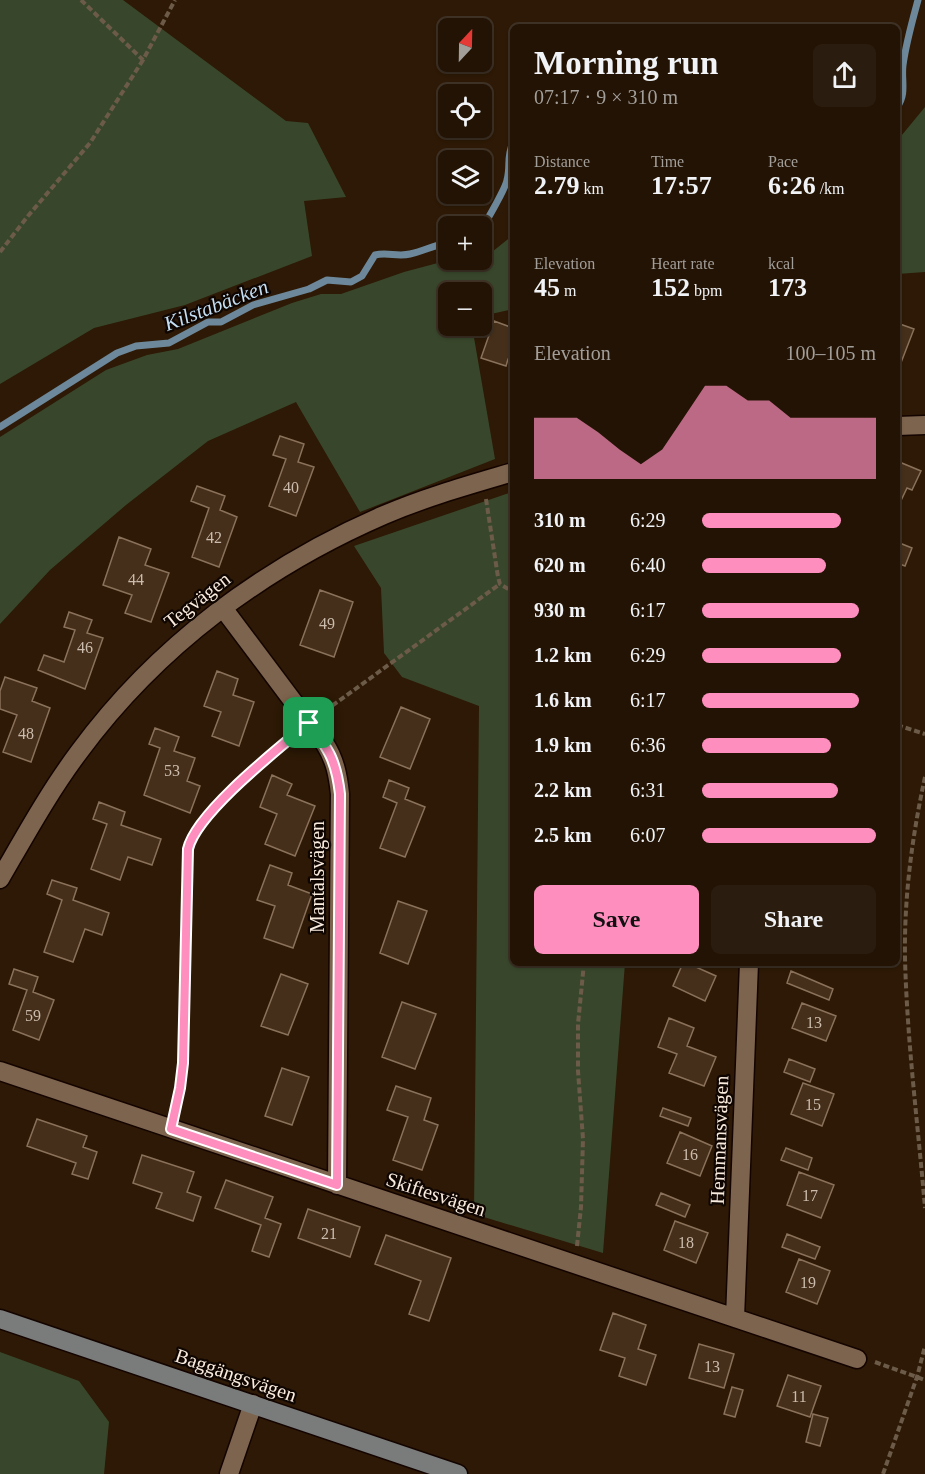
<!DOCTYPE html>
<meta charset="utf-8">
<style>
body{margin:0;font-family:"Times New Roman",serif;background:#2a1c0e;color:#f1f3f6;height:100vh;display:flex;flex-direction:column;font-size:22px;white-space:nowrap}
*{box-sizing:border-box;margin:0}
p{font-size:20px;color:#a29e9a}
.icon{flex:none;width:33px;height:33px;fill:none;stroke:currentColor;stroke-width:2;stroke-linecap:round;stroke-linejoin:round}
.map{position:relative;flex:1;overflow:hidden}
.panel{position:absolute;left:510px;top:24px;width:390px;height:942px;display:flex;flex-direction:column;background:#221304;border-radius:9px;box-shadow:0 2px 4px #0004,0 0 0 2px #3f3226}
.panel>*{flex:none}
.needle{width:39px;rotate:22deg}
.tools{position:absolute;left:438px;top:18px;display:grid;gap:12px}
.tools a{display:grid;place-items:center;width:54px;height:54px;border-radius:9px;background:#221304;box-shadow:0 2px 4px #0004,0 0 0 2px #3f3226;font-size:30px}
.pin{position:absolute;display:grid;place-items:center;width:51px;height:51px;color:#fff;margin:-26px;border-radius:12px;box-shadow:0 3px 9px #0006}
.round{display:grid;place-items:center;flex:none;width:63px;height:63px;border-radius:9px;background:#2a1c0e}
.overview{display:flex;align-items:center;justify-content:space-between;height:102px;padding:0 24px}
h1{font-size:33px;font-weight:700;line-height:45px}
.stats{display:grid;grid-template-columns:repeat(3,1fr);gap:9px;height:102px;padding:6px 24px}
.stats div{display:grid;align-content:center}
.stats b{font-size:26px;font-weight:700}
.stats small{font-size:16px;font-weight:400}
.stats p{font-size:16px}
.chart{height:168px;padding:12px 24px}
.chart p{display:flex;justify-content:space-between}
.chart svg{width:100%;height:108px;margin-top:6px;fill:#fe8ebd;opacity:.7}
.button{display:flex;gap:12px;margin-top:auto;padding:12px 24px}
.button a{flex:1;height:69px;border-radius:9px;background:#fe8ebd;color:#111;font-size:24px;font-weight:700;line-height:69px;text-align:center}
.button a+a{background:#2a1c0e;color:#f1f3f6}
ul{padding:0 24px;list-style:none;font-size:20px}
li{display:grid;grid-template-columns:96px 72px 1fr;align-items:center;height:45px}
li i{height:15px;border-radius:8px;background:#fe8ebd}
.map>svg:first-child{display:block}
.green{fill:#38472b}
.lines{fill:none;stroke-linecap:round;stroke-linejoin:round}
.stream{stroke:#6d889a;stroke-width:7}
.building{fill:#452f1a;stroke:#8a715b;stroke-width:1.5}
.street-casing{stroke:#140400;stroke-width:21}
.secondary-casing{stroke:#140400;stroke-width:21}
.path{stroke:#6d5b49;stroke-width:4;stroke-dasharray:6 3;stroke-linecap:butt}
.street{stroke:#7d644e;stroke-width:18}
.secondary{stroke:#797c7a;stroke-width:18}
.route-casing{stroke:#fff;stroke-width:12}
.route{stroke:#fe8ebd;stroke-width:8}
.labels{text-anchor:middle;dominant-baseline:central;stroke-width:4.5;stroke-linejoin:round;paint-order:stroke}
.number-label{font-size:16px;fill:#ccbcad}
.street-label{font-size:20px;fill:#f9ebde;stroke:#0f0602}
.water-label{font-size:21px;font-style:italic;fill:#c4dff4;stroke:#0f0602}
</style>
<div class="map">
<svg width="925" height="1474" viewBox="0 0 925 1474">
<rect width="100%" height="100%" fill="#2d1905"/>
<!-- green -->
<path class="green" d="M0 0H123L286 121 308 123 346 197 304 201 312 256 185 305 94 328 0 384Z
M925 107V272L897 274V141Z
M513 235V309L482 316V292H448V326H472L495 459 360 512 296 402 208 441 126 505 50 570 0 624V437L106 370 147 355 178 349 292 303 321 294H341L404 272 449 260H482Z
M509 493 513 509V963H625L603 1253 474 1214 479 706 402 677 384 653 381 588 354 546Z
M0 1352 79 1381 109 1422 104 1474H0Z"/>
<g class="lines">
<!-- stream -->
<path class="stream" d="M897 107C907 94 901 80 903 65 906 43 912 22 918 0
M482 227C486 223 506 187 507 180 511 165 506 159 513 142
M0 427 117 353 136 346 169 343 208 322H221L253 305 309 289 327 280 351 282 362 276 375 255C387 252 398 257 410 254 424 251 434 245 448 243"/>
</g>
<!-- building -->
<path class="building" d="M494 321 513 328V360L508 359 506 366 481 358Z
M897 323 914 329 897 373Z
M280 436 304 444 298 462 314 467 296 516 269 506 286 459 273 455Z
M897 461 921 471 912 490 907 488 897 509Z
M197 486 225 496 220 510 237 517 219 567 192 557 209 508 191 501Z
M119 537 151 549 145 565 169 573 151 622 125 613 132 595 103 585Z
M897 542 912 548 905 566 897 563Z
M320 590 353 602 334 657 300 645Z
M69 612 92 620 87 633 103 638 85 689 38 670 44 655 64 662 75 630 64 627Z
M217 671 238 679 233 695 254 702 239 746 212 736 221 712 204 706Z
M5 677 37 688 32 701 50 708 31 762 3 752 17 715 0 709V691Z
M401 707 430 719 410 769 380 757Z
M155 728 179 737 174 751 195 758 187 781 200 786 190 813 144 795 160 748 149 744Z
M272 775 292 784 287 795 315 806 295 856 265 844 277 814 260 807Z
M389 780 409 788 405 799 425 807 405 857 380 848 397 803 383 797Z
M99 802 125 812 121 825 161 839 152 865 128 857 120 880 91 869 107 824 93 819Z
M270 865 292 873 288 885 312 894 293 948 264 938 275 906 257 900Z
M52 880 77 888 73 900 109 913 102 935 85 929 73 962 44 952 62 900 47 894Z
M398 901 427 911 408 964 380 953Z
M683 963H687L716 976 705 1001 673 986Z
M14 969 38 977 33 992 54 1000 39 1040 13 1030 27 990 9 984Z
M791 971 833 989 829 1000 787 983Z
M281 974 308 984 288 1035 261 1026Z
M402 1002 436 1014 415 1069 382 1057Z
M802 1003 836 1016 826 1041 792 1028Z
M669 1018 694 1028 687 1046 716 1057 704 1086 669 1073 677 1054 658 1047Z
M789 1059 815 1069 810 1082 784 1072Z
M282 1068 309 1077 292 1125 265 1116Z
M803 1083 834 1094 822 1126 791 1114Z
M396 1086 431 1098 424 1120 438 1125 422 1170 393 1160 408 1117 387 1110Z
M663 1108 691 1118 688 1126 660 1116Z
M37 1119 87 1136 83 1147 97 1152 88 1179 72 1174 76 1163 27 1146Z
M680 1132 712 1146 700 1176 667 1163Z
M786 1148 812 1158 808 1170 781 1160Z
M142 1155 194 1172 187 1192 201 1197 193 1221 156 1208 162 1193 133 1183Z
M799 1172 834 1185 821 1218 787 1205Z
M226 1180 273 1197 265 1218 281 1224 269 1257 252 1251 261 1225 215 1208Z
M661 1193 690 1205 685 1217 656 1205Z
M308 1209 360 1227 350 1257 298 1238Z
M675 1221 708 1233 696 1263 664 1250Z
M787 1234 820 1247 815 1259 782 1247Z
M386 1235 451 1258 429 1321 409 1314 421 1281 375 1264Z
M799 1259 830 1271 817 1304 786 1292Z
M613 1313 646 1325 638 1349 656 1355 646 1385 619 1376 625 1358 600 1350Z
M699 1344 734 1354 724 1388 689 1378Z
M788 1375 821 1386 810 1417 777 1406Z
M732 1387 743 1390 735 1417 724 1414Z
M813 1414 828 1418 820 1446 806 1442Z"/>
<g class="lines">
<!-- street casing -->
<g class="street-casing">
<path id="street" d="M897 426 925 425
M223 608 325 744C335 760 338 775 340 794L337 1185
M0 879C25 836 49 792 79 752 157 646 264 567 384 515 426 497 469 485 513 472
M0 1071 857 1359
M735 1318 749 963
M229 1474 253 1404"/>
</g>
<!-- secondary casing -->
<g class="secondary-casing">
<path id="secondary" d="M0 1319 458 1474"/>
</g>
<!-- path -->
<path class="path" d="M81 0 143 60 175 0
M0 252 28 216 90 143 143 60
M486 499 498 577 500 584 513 592
M325 711 500 584
M897 725 925 734
M925 777C912 837 904 897 905 958 907 1041 918 1125 925 1208
M175 1111 183 1063 188 849C196 816 266 759 294 736
M577 1246 581 1207 583 1139 578 1071V1024L584 963
M875 1362 925 1380
M883 1474 917 1377 925 1346"/>
<!-- street -->
<use href="#street" class="street"/>
<!-- secondary -->
<use href="#secondary" class="secondary"/>
</g>
<g class="lines">
<!-- route casing -->
<g class="route-casing">
<path id="route" d="M309 723C329 750 336 760 340 794L337 1185 171 1129 180 1088 183 1063 188 849C196 813 279 748 309 723Z"/>
</g>
<!-- route -->
<use href="#route" class="route"/>
</g>
<g class="labels">
<!-- number labels -->
<g class="number-label">
<text x="291" y="487">40</text>
<text x="214" y="537">42</text>
<text x="136" y="579">44</text>
<text x="327" y="623">49</text>
<text x="85" y="647">46</text>
<text x="26" y="733">48</text>
<text x="172" y="770">53</text>
<text x="33" y="1015">59</text>
<text x="814" y="1022">13</text>
<text x="813" y="1104">15</text>
<text x="690" y="1154">16</text>
<text x="810" y="1195">17</text>
<text x="329" y="1233">21</text>
<text x="686" y="1242">18</text>
<text x="808" y="1282">19</text>
<text x="712" y="1366">13</text>
<text x="799" y="1396">11</text>
</g>
<!-- street labels -->
<g class="street-label">
<text transform="translate(197 600) rotate(-38)">Tegvägen</text>
<text transform="translate(317 877) rotate(-90)">Mantalsvägen</text>
<text transform="translate(719 1140) rotate(-88)">Hemmansvägen</text>
<text transform="translate(436 1194) rotate(18)">Skiftesvägen</text>
<text transform="translate(236 1375) rotate(19)">Baggängsvägen</text>
</g>
<!-- water labels -->
<g class="water-label">
<text transform="translate(216 305) rotate(-21)">Kilstabäcken</text>
</g>
</g>
</svg>
<div class="tools">
<a><svg class="needle" viewBox="-14 -14 28 28"><path d="M0-13l5 13h-10z" fill="#e53935"/><path d="M0 13l5-13h-10z" fill="#a29e9a"/></svg></a>
<a><svg class="icon" aria-label="locate" viewBox="0 0 24 24"><circle cx="12" cy="12" r="6"/><path d="M12 2v4M12 18v4M2 12h4M18 12h4"/></svg></a>
<a><svg class="icon" aria-label="layers" viewBox="0 0 24 24"><path d="M12 4l9 5-9 5-9-5zM3 14l9 5 9-5"/></svg></a>
<a>+</a>
<a>−</a>
</div>
<div class="pin" style="left:309px;top:723px;background:#1e9e55"><svg class="icon" aria-label="arrive" viewBox="0 0 24 24"><path d="M6 21V4h12l-3 4 3 4H6"/></svg></div>
<section class="panel">
<div class="overview"><div><h1>Morning run</h1><p>07:17 · 9 × 310 m</p></div><a class="round"><svg class="icon" aria-label="share" viewBox="0 0 24 24"><path d="M12 15V3M7 8l5-5 5 5M5 13v7h14v-7"/></svg></a></div>
<div class="stats">
<div><p>Distance</p><b>2.79<small> km</small></b></div>
<div><p>Time</p><b>17:57</b></div>
<div><p>Pace</p><b>6:26<small> /km</small></b></div>
</div>
<div class="stats">
<div><p>Elevation</p><b>45<small> m</small></b></div>
<div><p>Heart rate</p><b>152<small> bpm</small></b></div>
<div><p>kcal</p><b>173</b></div>
</div>
<div class="chart"><p><span>Elevation</span>100–105 m</p>
<svg viewBox="0 0 160 44" preserveAspectRatio="none"><path d="M0 44V19L10 19L20 19L30 25L40 32L50 38L60 32L70 19L80 6L90 6L100 12L110 12L120 19L130 19L140 19L150 19L160 19V44z"/></svg>
</div>
<ul>
<li><b>310 m</b>6:29<i style="width:80%"></i></li>
<li><b>620 m</b>6:40<i style="width:71%"></i></li>
<li><b>930 m</b>6:17<i style="width:90%"></i></li>
<li><b>1.2 km</b>6:29<i style="width:80%"></i></li>
<li><b>1.6 km</b>6:17<i style="width:90%"></i></li>
<li><b>1.9 km</b>6:36<i style="width:74%"></i></li>
<li><b>2.2 km</b>6:31<i style="width:78%"></i></li>
<li><b>2.5 km</b>6:07<i style="width:100%"></i></li>
</ul>
<div class="button"><a>Save</a><a>Share</a></div>
</section>
</div>
